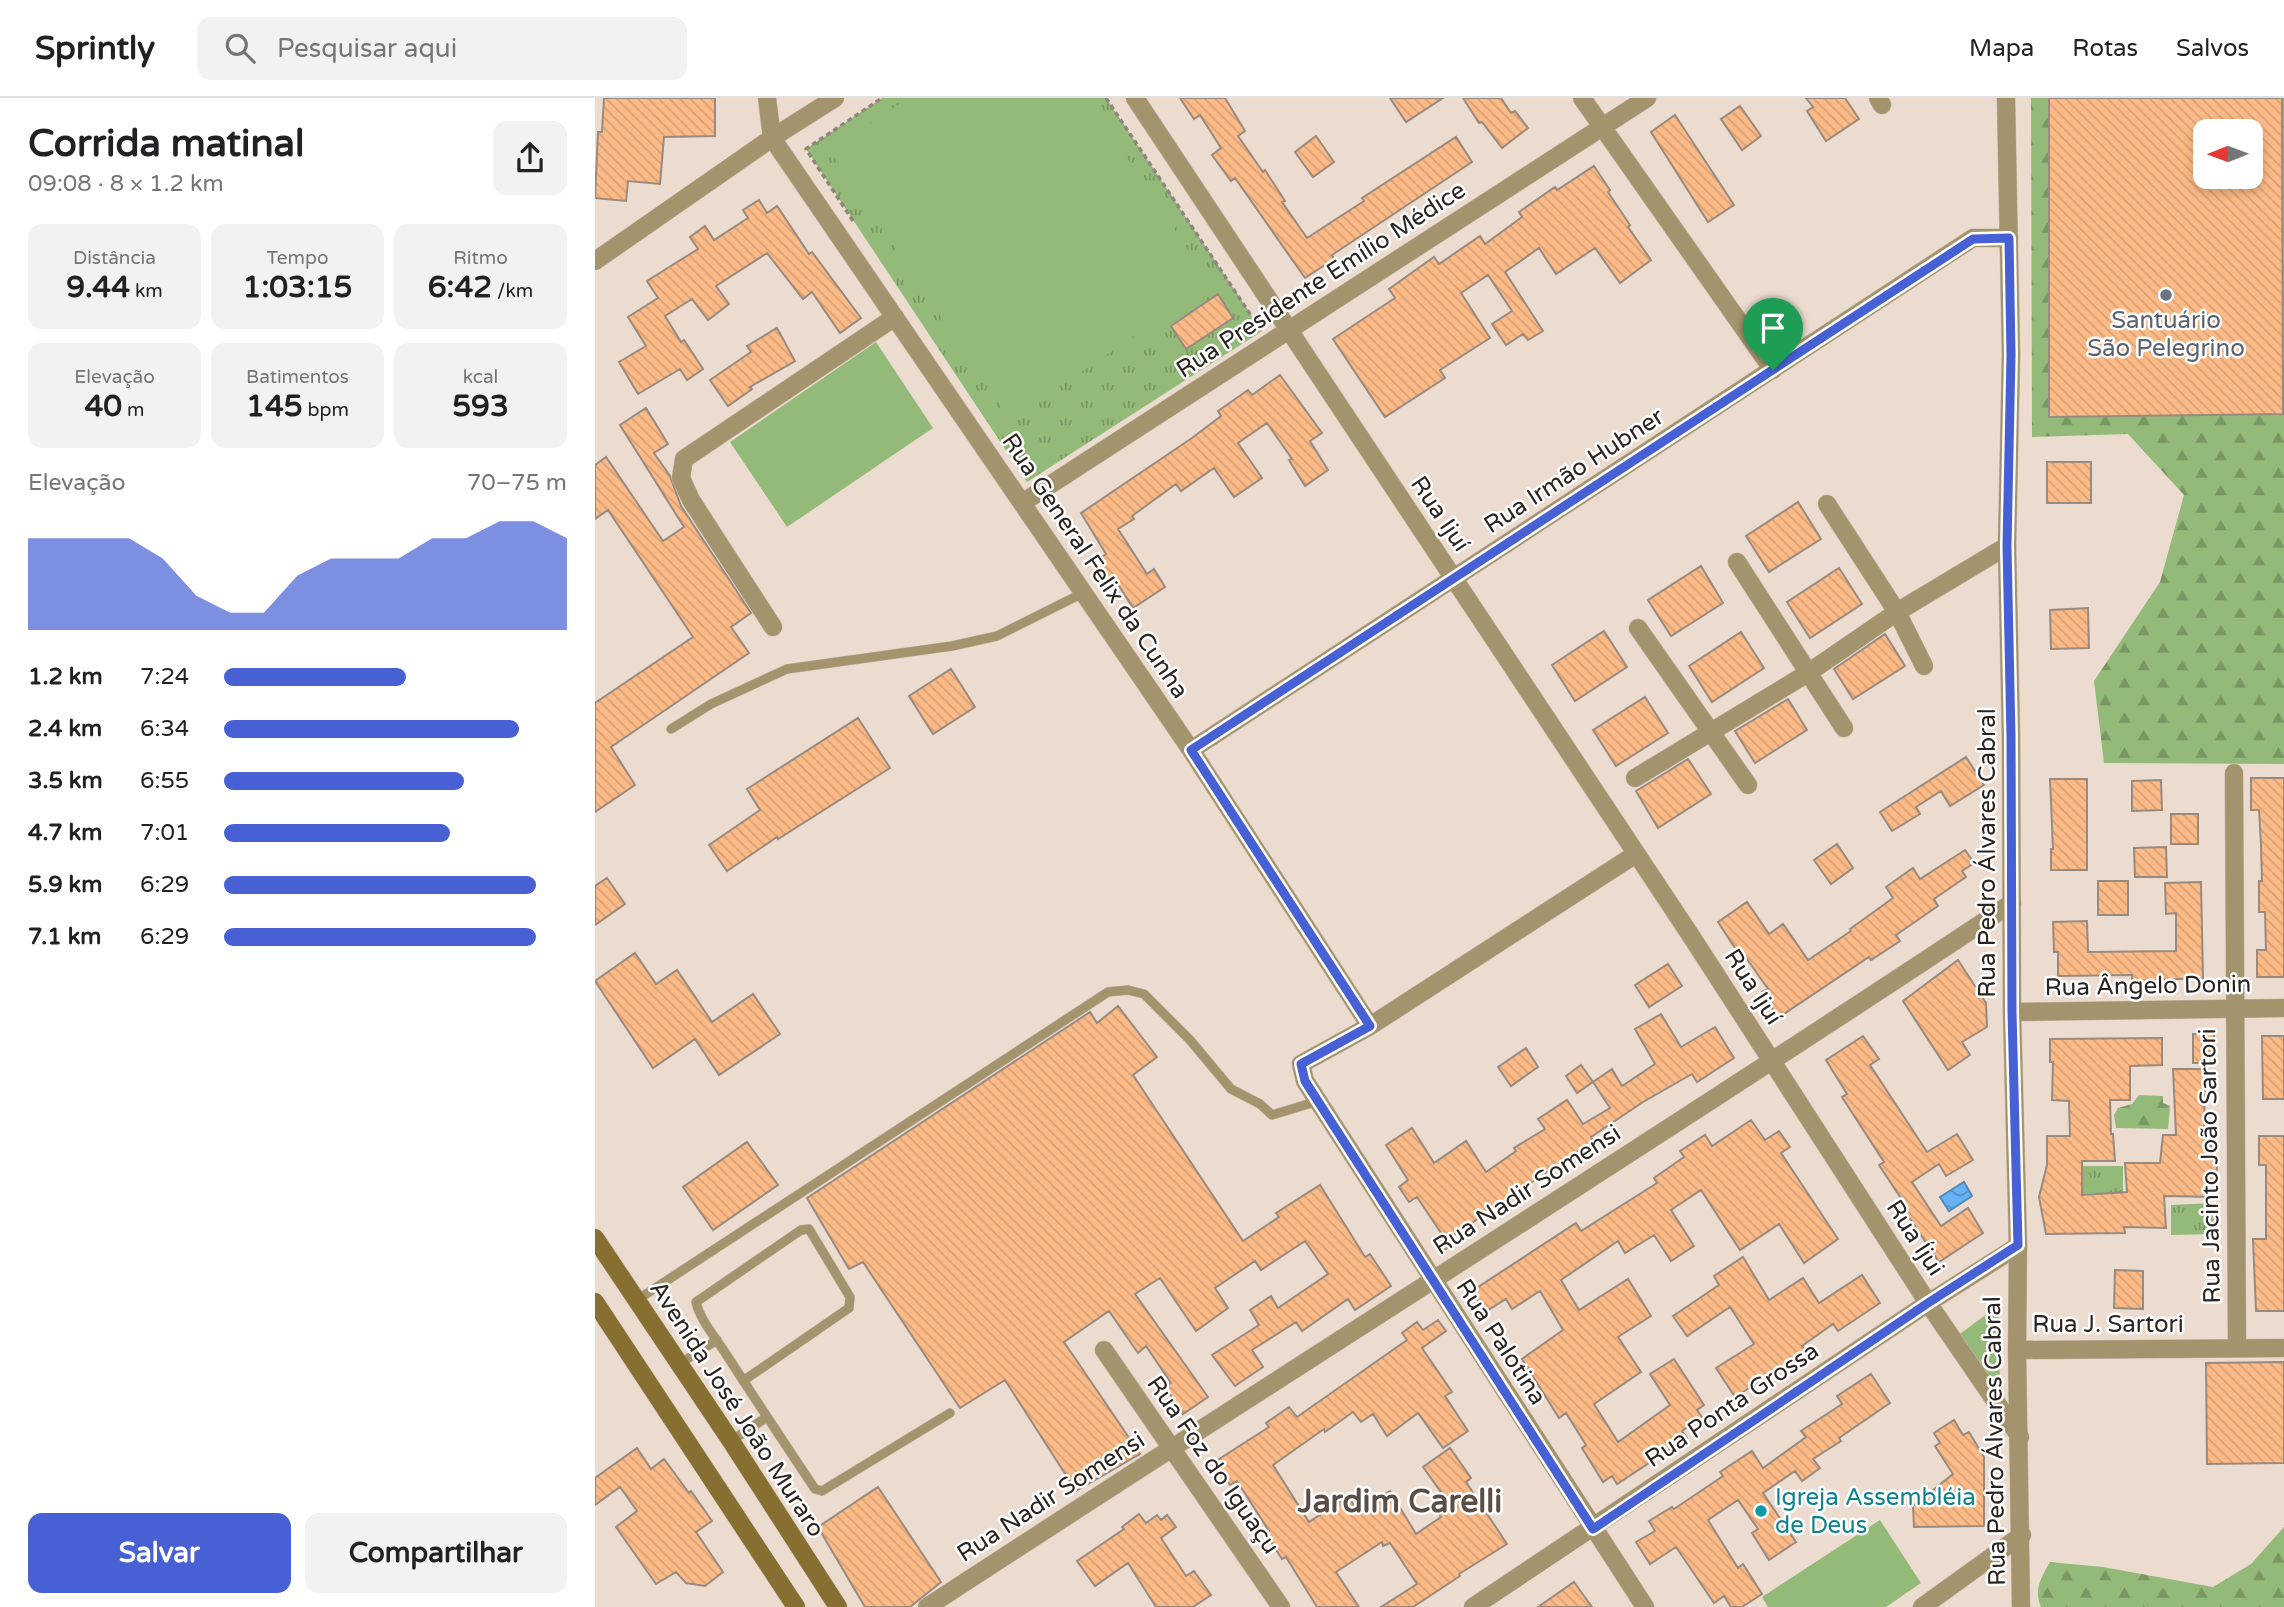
<!DOCTYPE html>
<html lang="pt">
<meta charset="utf-8">
<style>
body{margin:0;font-family:"Varela Round",sans-serif;background:#f2f2f2;color:#202124;height:100vh;display:flex;flex-direction:column;font-size:26px;white-space:nowrap}
*{box-sizing:border-box;margin:0}
p{font-size:23px;color:#757577}
.icon{flex:none;width:38px;height:38px;fill:none;stroke:currentColor;stroke-width:2;stroke-linecap:round;stroke-linejoin:round}
.map{position:relative;flex:1;overflow:hidden}
.drawer{display:flex;flex-direction:column;background:#fff;width:595px}
.drawer>*{flex:none}
.needle{width:46px;rotate:269deg}
.tools{position:absolute;left:1598px;top:21px;display:grid;gap:14px}
.tools a{display:grid;place-items:center;width:70px;height:70px;border-radius:14px;background:#fff;box-shadow:0 4px 10px #0003;font-size:35px}
.pin{position:absolute;display:grid;place-items:center;width:60px;height:60px;color:#fff;margin:-72px -30px;border-radius:50% 50% 50% 0;rotate:-45deg;box-shadow:0 0 7px #0007}
.pin .icon{rotate:45deg}
.round{display:grid;place-items:center;flex:none;width:74px;height:74px;border-radius:14px;background:#f2f2f2}
.summary{display:flex;align-items:center;justify-content:space-between;height:119px;padding:0 28px}
h1{font-size:38px;font-weight:700;line-height:52px}
.stats{display:grid;grid-template-columns:repeat(3,1fr);gap:10px;height:119px;padding:7px 28px}
.stats div{display:grid;align-content:center;border-radius:14px;background:#f2f2f2;text-align:center}
.stats b{font-size:30px;font-weight:700}
.stats small{font-size:19px;font-weight:400}
.stats p{font-size:19px}
.chart{height:196px;padding:14px 28px}
.chart p{display:flex;justify-content:space-between}
.chart svg{width:100%;height:126px;margin-top:7px;fill:#4761d5;opacity:.7}
.cta{display:flex;gap:14px;margin-top:auto;padding:14px 28px}
.cta a{flex:1;height:80px;border-radius:14px;background:#4761d5;color:#fff;font-size:28px;font-weight:700;line-height:80px;text-align:center}
.cta a+a{background:#f2f2f2;color:#202124}
ul{padding:0 28px;list-style:none;font-size:23px}
li{display:grid;grid-template-columns:112px 84px 1fr;align-items:center;height:52px}
li i{height:18px;border-radius:9px;background:#4761d5}
header{display:flex;align-items:center;gap:42px;box-sizing:border-box;height:98px;padding:0 35px;background:#fff;border-bottom:2px solid #e0e0e0}
header strong{font-size:33px}
nav{display:flex;gap:38px;margin-inline-start:auto;font-size:24px}
.search{width:490px;height:63px;background:#f2f2f2;display:flex;align-items:center;gap:18px;box-sizing:border-box;padding:0 24px;border-radius:14px;color:#757577;font-size:26px}
main{display:flex;flex:1;min-height:0}
.map>svg:first-child{display:block}
.grass{fill:url(#grass-tufts)}
.forest{fill:url(#forest-firs);fill-rule:evenodd}
.park{fill:#93ba79}
.water{fill:url(#water-waves);stroke:#5488b7;stroke-width:2}
.building{fill:url(#building-back-hatch);stroke:#998a7f;stroke-width:2;fill-rule:evenodd}
.lines{fill:none;stroke-linecap:round;stroke-linejoin:round}
.service-casing{stroke:#c9bbb0;stroke-width:10}
.minor-casing{stroke:#c9bbb0;stroke-width:19}
.tertiary-casing{stroke:#c9bbb0;stroke-width:19}
.secondary-casing{stroke:#c9bbb0;stroke-width:19}
.path{stroke:#91867d;stroke-width:3.5;stroke-dasharray:5 3.5;stroke-linecap:butt}
.service{stroke:#a4946d;stroke-width:9}
.minor{stroke:#a4946d;stroke-width:18}
.tertiary{stroke:#a4946d;stroke-width:18}
.secondary{stroke:#876f31;stroke-width:18}
.route-casing{stroke:#fff;stroke-width:14}
.route{stroke:#4761d5;stroke-width:9}
.worship-dot{fill:#6b7280;stroke:#fff;stroke-width:2.5}
.culture-dot{fill:#0f9aa8;stroke:#fff;stroke-width:2.5}
.labels{text-anchor:middle;dominant-baseline:central;stroke-width:5;stroke-linejoin:round;paint-order:stroke}
.street-label{font-size:24px;fill:#2a2420;stroke:#fff}
.worship-label{font-size:24px;fill:#5b616d;stroke:#fff}
.culture-label{font-size:24px;fill:#0d838f;stroke:#fff;text-anchor:start}
.district-label{font-size:32px;font-weight:bold;fill:#5b4d44;stroke:#fff}
</style>
<header>
<strong>Sprintly</strong>
<div class="search"><svg class="icon" aria-label="search" viewBox="0 0 24 24"><circle cx="10" cy="10" r="6"/><path d="M15 15l6 6"/></svg>Pesquisar aqui</div>
<nav><a>Mapa</a><a>Rotas</a><a>Salvos</a></nav>
</header>
<main>
<section class="drawer">
<div class="summary"><div><h1>Corrida matinal</h1><p>09:08 · 8 × 1.2 km</p></div><a class="round"><svg class="icon" aria-label="share" viewBox="0 0 24 24"><path d="M12 15V3M7 8l5-5 5 5M5 13v7h14v-7"/></svg></a></div>
<div class="stats">
<div><p>Distância</p><b>9.44<small> km</small></b></div>
<div><p>Tempo</p><b>1:03:15</b></div>
<div><p>Ritmo</p><b>6:42<small> /km</small></b></div>
</div>
<div class="stats">
<div><p>Elevação</p><b>40<small> m</small></b></div>
<div><p>Batimentos</p><b>145<small> bpm</small></b></div>
<div><p>kcal</p><b>593</b></div>
</div>
<div class="chart"><p><span>Elevação</span>70–75 m</p>
<svg viewBox="0 0 160 44" preserveAspectRatio="none"><path d="M0 44V12L10 12L20 12L30 12L40 19L50 32L60 38L70 38L80 25L90 19L100 19L110 19L120 12L130 12L140 6L150 6L160 12V44z"/></svg>
</div>
<ul>
<li><b>1.2 km</b>7:24<i style="width:53%"></i></li>
<li><b>2.4 km</b>6:34<i style="width:86%"></i></li>
<li><b>3.5 km</b>6:55<i style="width:70%"></i></li>
<li><b>4.7 km</b>7:01<i style="width:66%"></i></li>
<li><b>5.9 km</b>6:29<i style="width:91%"></i></li>
<li><b>7.1 km</b>6:29<i style="width:91%"></i></li>
</ul>
<div class="cta"><a>Salvar</a><a>Compartilhar</a></div>
</section>
<div class="map">
<svg width="1689" height="1509" viewBox="0 0 1689 1509">
<defs>
<pattern id="grass-tufts" width="24" height="20" patternUnits="userSpaceOnUse" patternTransform="scale(1.75)"><rect width="24" height="20" fill="#93ba79"/><path d="M3 7l-1-3M5 7V3M7 7l1-3M15 17l-1-3M17 17v-4M19 17l1-3" fill="none" stroke="#789763"/></pattern>
<pattern id="forest-firs" width="22" height="20" patternUnits="userSpaceOnUse" patternTransform="scale(1.75)"><rect width="22" height="20" fill="#93ba79"/><path d="M5 1l3.5 6h-7zM16 11l3.5 6h-7z" fill="#789763"/></pattern>
<pattern id="water-waves" width="16" height="10" patternUnits="userSpaceOnUse" patternTransform="scale(1.75)"><rect width="16" height="10" fill="#66b3f8"/><path d="M0 5q4-4 8 0t8 0" fill="none" stroke="#5491c8"/></pattern>
<pattern id="building-back-hatch" width="6" height="6" patternUnits="userSpaceOnUse" patternTransform="scale(1.75)"><rect width="6" height="6" fill="#fcba87"/><path d="M-1 5l2 2M0 0l6 6M5-1l2 2" fill="none" stroke="#d8a074"/></pattern>
</defs>
<rect width="100%" height="100%" fill="#ecdcd0"/>
<!-- grass -->
<path class="grass" d="M287 0H511L667 233 432 384 211 51Z
M1487 1068H1528V1095L1487 1096Z
M1622 1105V1136L1576 1137V1107Z"/>
<!-- forest -->
<path class="forest" d="M1436 0H1689V666L1509 665 1499 583 1565 484 1589 397 1533 336 1437 339ZM1610 33H1656V79H1610Z
M1544 997 1568 998V1005L1575 1008 1573 1031 1521 1030 1519 1017 1523 1010 1537 1006Z
M1689 1429V1509H1446C1438 1492 1447 1478 1455 1464L1508 1469 1618 1489 1656 1466Z"/>
<!-- park -->
<path class="park" d="M313 0H492L616 186 415 322 235 53Z
M281 244 338 330 192 429 135 344Z
M1404 1207 1405 1299 1362 1238Z
M1285 1422 1326 1485 1291 1509H1173L1167 1499Z"/>
<!-- water -->
<path class="water" d="M1369 1084 1377 1098 1354 1113 1345 1099Z"/>
<!-- building -->
<path class="building" d="M9 0H120V38L69 39 65 86 33 83 31 103 0 100 3 34H7Z
M585 0H630L650 33 643 38 668 74 670 72 690 103 687 104 712 140 769 103 767 100 861 39 877 64 737 157 739 161 710 180 640 80 636 83 617 57 626 50 605 17 599 21Z
M795 0H848L811 24Z
M868 0H906L916 15 920 13 933 30 907 50 887 24 884 25Z
M1211 0H1250L1264 21 1231 43 1212 13 1218 9Z
M1454 0H1687L1688 316 1454 319ZM1610 33H1656V79H1610Z
M1145 8 1166 38 1147 52 1126 21Z
M1080 17 1139 107 1113 124 1056 34Z
M721 38 739 64 718 79 700 54Z
M999 68 1015 92 1013 94 1035 127 1033 129 1056 162 1025 185 1000 150 961 176 944 150 910 174 948 233 933 242 928 236 911 247 897 226 917 213 893 177 866 195 895 240 845 272 850 280 790 319 738 241 800 200 794 191 839 159 844 166 885 138 890 146 927 119 924 114 960 89 962 92Z
M164 102 172 115 182 108 214 156 217 154 266 220 245 235 217 194 208 201 172 155 121 188 134 206 113 222 97 201 70 218 86 244 89 242 108 271 92 282 85 271 43 296 24 264 51 248 33 219 63 200 52 183 103 151 95 139 110 128 119 142 153 120 148 112Z
M623 196 638 220 591 251 576 228Z
M182 230 200 263 155 289 157 291 133 308 115 282 156 254 152 248Z
M685 277 727 335 715 343 733 372 710 388 694 362 697 361 672 325 643 345 667 380 639 399 619 370 586 393 581 386 537 418 539 421 523 431 552 476 559 471 570 489 538 510 521 483 512 489 497 466 511 456 486 415 597 340 626 318 623 313 653 292 657 297Z
M51 310 73 346 59 355 75 378 86 408 156 515 136 529 154 555 16 649 40 687 0 714V605L98 539 13 412 0 421V367L11 359 68 443 89 429 25 327Z
M1452 364H1496V405H1452Z
M1203 404 1226 441 1174 474 1151 438Z
M1106 468 1128 505 1076 538 1053 502Z
M1244 470 1267 506 1215 540 1192 504Z
M1493 510 1494 550 1456 551 1455 512Z
M1009 533 1032 569 980 603 957 567Z
M1146 534 1169 570 1117 604 1094 568Z
M1290 536 1310 568 1258 601 1239 571Z
M356 571 380 609 338 636 314 598Z
M1050 599 1073 635 1021 668 998 632Z
M1193 601 1212 632 1160 665 1140 633Z
M263 620 295 670 183 741 182 739 132 773 114 747 165 712 152 691Z
M1371 659 1389 687 1355 708 1346 693 1321 709 1325 716 1297 733 1285 714Z
M1093 661 1116 696 1063 730 1041 693Z
M1656 680H1689V879H1662V852H1671L1670 814H1664V783H1667L1666 746 1664 712H1656Z
M1455 681H1492V772H1456V751H1458Z
M1566 682 1567 712 1537 713V683Z
M1576 716H1603V746H1576Z
M1242 746 1258 770 1236 786 1219 762Z
M1571 749 1572 779H1540L1539 750Z
M1370 752 1379 765 1367 773 1371 779 1339 801 1343 808 1301 837 1305 843 1276 862 1274 859 1183 920 1167 894 1173 891 1145 851 1142 853 1123 824 1152 804 1174 836 1188 826 1213 862 1256 833 1255 831 1298 800 1291 789 1318 770 1325 781Z
M12 780 30 806 0 827V788Z
M1503 783H1533V817H1503Z
M1606 784 1608 880 1537 883V877L1463 878V854H1459L1458 824 1492 823 1493 854 1581 853V815L1571 816 1570 785Z
M40 855 61 886 82 872 117 924 158 896 185 936 124 977 100 941 58 970 0 883Z
M1363 862 1391 905 1392 929 1367 944 1375 957 1353 972 1308 903Z
M1073 866 1087 888 1054 909 1040 887Z
M523 908 562 959 538 977 648 1143 684 1119 681 1115 725 1087 770 1159 775 1156 796 1188 760 1212 753 1201 707 1233 701 1224 657 1252 668 1269 640 1288 617 1257 664 1227 655 1212 676 1198 683 1210 733 1176 710 1143 666 1172 660 1163 620 1190 633 1210 601 1233 565 1180 540 1196 613 1299 588 1316 570 1289 576 1285 551 1248 543 1255 514 1213 469 1244 545 1356 481 1393 410 1282 365 1310 268 1164 254 1171 212 1100 495 914 502 925Z
M1066 916 1086 949 1120 929 1139 960 1102 984 1097 976 1048 1004 996 1039 998 1043 856 1139 860 1145 846 1154 837 1142 846 1135 822 1099 814 1104 804 1089 813 1082 791 1047 817 1030 839 1065 871 1043 891 1074 921 1053 919 1050 950 1031 943 1021 972 1002 988 1026 1015 1010 998 984 1017 971 1027 988 1060 966 1040 931Z
M1598 936H1619V965H1598Z
M1268 938 1284 961 1275 967 1332 1054 1362 1036 1378 1062 1351 1078 1344 1066 1317 1084 1346 1128 1373 1110 1388 1135 1344 1164 1310 1113 1313 1111 1284 1067 1289 1064 1247 999 1252 996 1231 962Z
M1667 938H1689V1001H1668Z
M1567 940V967L1535 968V1002H1515L1516 1036H1518L1520 1063H1487V1097L1532 1094 1530 1065H1565L1568 1037H1581L1578 971H1610L1609 1038H1614L1619 1064H1622L1621 1099 1569 1098 1571 1130 1529 1129 1530 1135 1451 1136 1444 1099 1452 1067V1038H1475L1474 1003 1457 1002 1458 964H1455V941Z
M931 950 943 969 916 988 903 969Z
M986 967 998 984 982 995 971 978Z
M1156 1022 1170 1042 1184 1033 1195 1049 1186 1055 1243 1141 1209 1165 1184 1126 1145 1152 1106 1092 1076 1112 1099 1148 1076 1163 1059 1137 1030 1155 1023 1143 966 1182 984 1212 1033 1181 1056 1218 1023 1239 1046 1274 999 1306 1023 1344 1075 1307 1055 1276 1079 1261 1109 1307 1102 1312 1107 1319 1087 1333 1092 1340 1022 1386 1017 1378 1008 1384 987 1350 991 1347 971 1315 964 1320 927 1261 968 1232 945 1193 917 1211 911 1201 890 1214 877 1193 981 1125 986 1133 1062 1085 1059 1080 1089 1059 1085 1053 1110 1037 1117 1048Z
M1664 1038H1689V1213H1661L1658 1141H1671V1067H1664Z
M152 1044 183 1087 118 1132 88 1089Z
M1148 1159 1174 1202 1208 1180 1224 1205 1267 1177 1285 1205 1243 1233 1238 1226 1207 1248 1211 1254 1140 1299 1121 1270 1159 1246 1135 1209 1092 1238 1078 1218 1124 1187 1119 1178Z
M1520 1172 1548 1173V1211L1519 1210Z
M843 1222 851 1233 827 1250 857 1294 850 1298 873 1333 848 1350 823 1315 792 1338 778 1316 766 1324 758 1314 730 1334 729 1331 678 1367 714 1424 753 1398 762 1412 795 1393 821 1436 846 1419 841 1412 853 1404 828 1369 855 1350 876 1380 871 1384 912 1446 864 1476 865 1478 818 1509H786L822 1486 795 1445 788 1448 787 1444 741 1474 764 1509H722L691 1459 687 1461 670 1435 674 1433 642 1383 635 1387 621 1363 674 1329 671 1325 694 1309 702 1319 812 1242 807 1235 822 1224 828 1232Z
M1689 1264V1365L1612 1366 1611 1265Z
M1276 1276 1295 1305 1244 1340 1246 1343 1218 1361 1225 1370 1207 1383 1200 1373 1168 1395 1201 1444 1174 1462 1157 1435 1163 1431 1143 1402 1113 1422 1143 1470 1148 1466 1167 1496 1147 1509H1136L1129 1498 1119 1505 1081 1449 1055 1466 1041 1444 1060 1433 1054 1423 1077 1409 1079 1411 1128 1378 1125 1374 1157 1353 1168 1370 1211 1339 1206 1333 1247 1306 1242 1298Z
M1359 1322 1368 1337 1374 1334 1389 1359V1428L1319 1429 1318 1408 1358 1376 1340 1348 1345 1345 1339 1335Z
M42 1350 56 1371 69 1361 94 1395 96 1393 117 1423 101 1434 128 1474 110 1488 91 1485 81 1474 61 1486 21 1429 42 1413 25 1389 0 1407V1380Z
M283 1389 346 1484 315 1509H270L223 1429Z
M544 1416 551 1425 562 1417 566 1422 572 1417 581 1429 566 1440 591 1478 599 1473 616 1497 598 1509H561L533 1465 500 1488 482 1463 529 1431 527 1429Z
M979 1484 997 1509H943Z"/>
<g class="lines">
<!-- service casing -->
<g class="service-casing">
<path id="service" d="M76 631 116 606 192 571 357 548 402 538 488 495
M42 1202 513 894 533 892 549 896 595 942 636 991 665 1006 677 1017 723 1003
M84 1266 122 1242
M148 1283 254 1210 255 1199 214 1131 206 1132 101 1204C105 1222 121 1240 131 1256 160 1301 190 1346 220 1391L227 1393 355 1315
M136 1343 172 1319"/>
</g>
<!-- minor casing -->
<g class="minor-casing">
<path id="minor" d="M172 0 177 40 596 652 775 928
M540 0 1098 841 1333 1205 1425 1339
M987 0 1178 272
M1283 0 1287 7
M0 163 177 40 240 0
M427 405 1052 0
M1232 406 1302 514 1329 568
M1142 464 1249 630
M178 529 96 402 86 380 89 361 300 219
M1043 530 1153 687
M596 652 1378 140H1414
M1639 675 1642 1250
M1040 680 1213 575 1302 514 1412 448
M1041 756 775 928 706 966 710 983 1050 1509
M509 1252 686 1509
M1422 1252 1689 1250
M332 1509C693 1273 1058 1044 1417 805
M878 1509 1333 1205 1423 1148
M1327 1509 1427 1437"/>
</g>
<!-- tertiary casing -->
<g class="tertiary-casing">
<path id="tertiary" d="M1411 0 1416 257 1412 448 1416 639 1417 914 1423 1148 1422 1252 1426 1509
M1417 914 1689 910"/>
</g>
<!-- secondary casing -->
<g class="secondary-casing">
<path id="secondary" d="M0 1140 136 1343 243 1509
M0 1204 201 1509"/>
</g>
<!-- path -->
<path class="path" d="M511 0 665 231
M258 123 211 51 287 0"/>
<!-- service -->
<use href="#service" class="service"/>
<!-- minor -->
<use href="#minor" class="minor"/>
<!-- tertiary -->
<use href="#tertiary" class="tertiary"/>
<!-- secondary -->
<use href="#secondary" class="secondary"/>
</g>
<g class="lines">
<!-- route casing -->
<g class="route-casing">
<path id="route" d="M1414 140 1416 257 1412 448 1416 639 1417 914 1423 1147 1333 1205 998 1431 710 983 706 966 775 928 596 652 1378 141Z"/>
</g>
<!-- route -->
<use href="#route" class="route"/>
</g>
<!-- markers -->
<circle class="worship-dot" cx="1571" cy="197" r="7"/>
<circle class="culture-dot" cx="1166" cy="1413" r="7"/>
<g class="labels">
<!-- street labels -->
<g class="street-label">
<text transform="translate(726 182) rotate(-33)">Rua Presidente Emílio Médice</text>
<text transform="translate(979 373) rotate(-33)">Rua Irmão Hubner</text>
<text transform="translate(845 416) rotate(56)">Rua Ijuí</text>
<text transform="translate(500 468) rotate(56)">Rua General Felix da Cunha</text>
<text transform="translate(1392 755) rotate(-90)">Rua Pedro Álvares Cabral</text>
<text transform="translate(1553 888) rotate(-1)">Rua Ângelo Donin</text>
<text transform="translate(1158 889) rotate(57)">Rua Ijuí</text>
<text transform="translate(1615 1068) rotate(-91)">Rua Jacinto João Sartori</text>
<text transform="translate(932 1092) rotate(-33)">Rua Nadir Somensi</text>
<text transform="translate(1320 1140) rotate(57)">Rua Íjui</text>
<text x="1513" y="1226">Rua J. Sartori</text>
<text transform="translate(906 1244) rotate(57)">Rua Palotina</text>
<text transform="translate(1137 1307) rotate(-34)">Rua Ponta Grossa</text>
<text transform="translate(142 1311) rotate(57)">Avenida José João Muraro</text>
<text transform="translate(1400 1343) rotate(-91)">Rua Pedro Álvares Cabral</text>
<text transform="translate(618 1367) rotate(55)">Rua Foz do Iguaçu</text>
<text transform="translate(456 1399) rotate(-33)">Rua Nadir Somensi</text>
</g>
<!-- worship labels -->
<g class="worship-label">
<text x="1571" y="222">Santuário<tspan x="1571" dy="28">São Pelegrino</tspan></text>
</g>
<!-- culture labels -->
<g class="culture-label">
<text x="1180" y="1399">Igreja Assembléia<tspan x="1180" dy="28">de Deus</tspan></text>
</g>
<!-- district labels -->
<g class="district-label">
<text x="805" y="1404">Jardim Carelli</text>
</g>
</g>
</svg>
<div class="tools">
<a><svg class="needle" viewBox="-14 -14 28 28"><path d="M0-13l5 13h-10z" fill="#e53935"/><path d="M0 13l5-13h-10z" fill="#757577"/></svg></a>
</div>
<div class="pin" style="left:1178px;top:272px;background:#1e9e55"><svg class="icon" aria-label="arrive" viewBox="0 0 24 24"><path d="M6 21V4h12l-3 4 3 4H6"/></svg></div>
</div>
</main>
